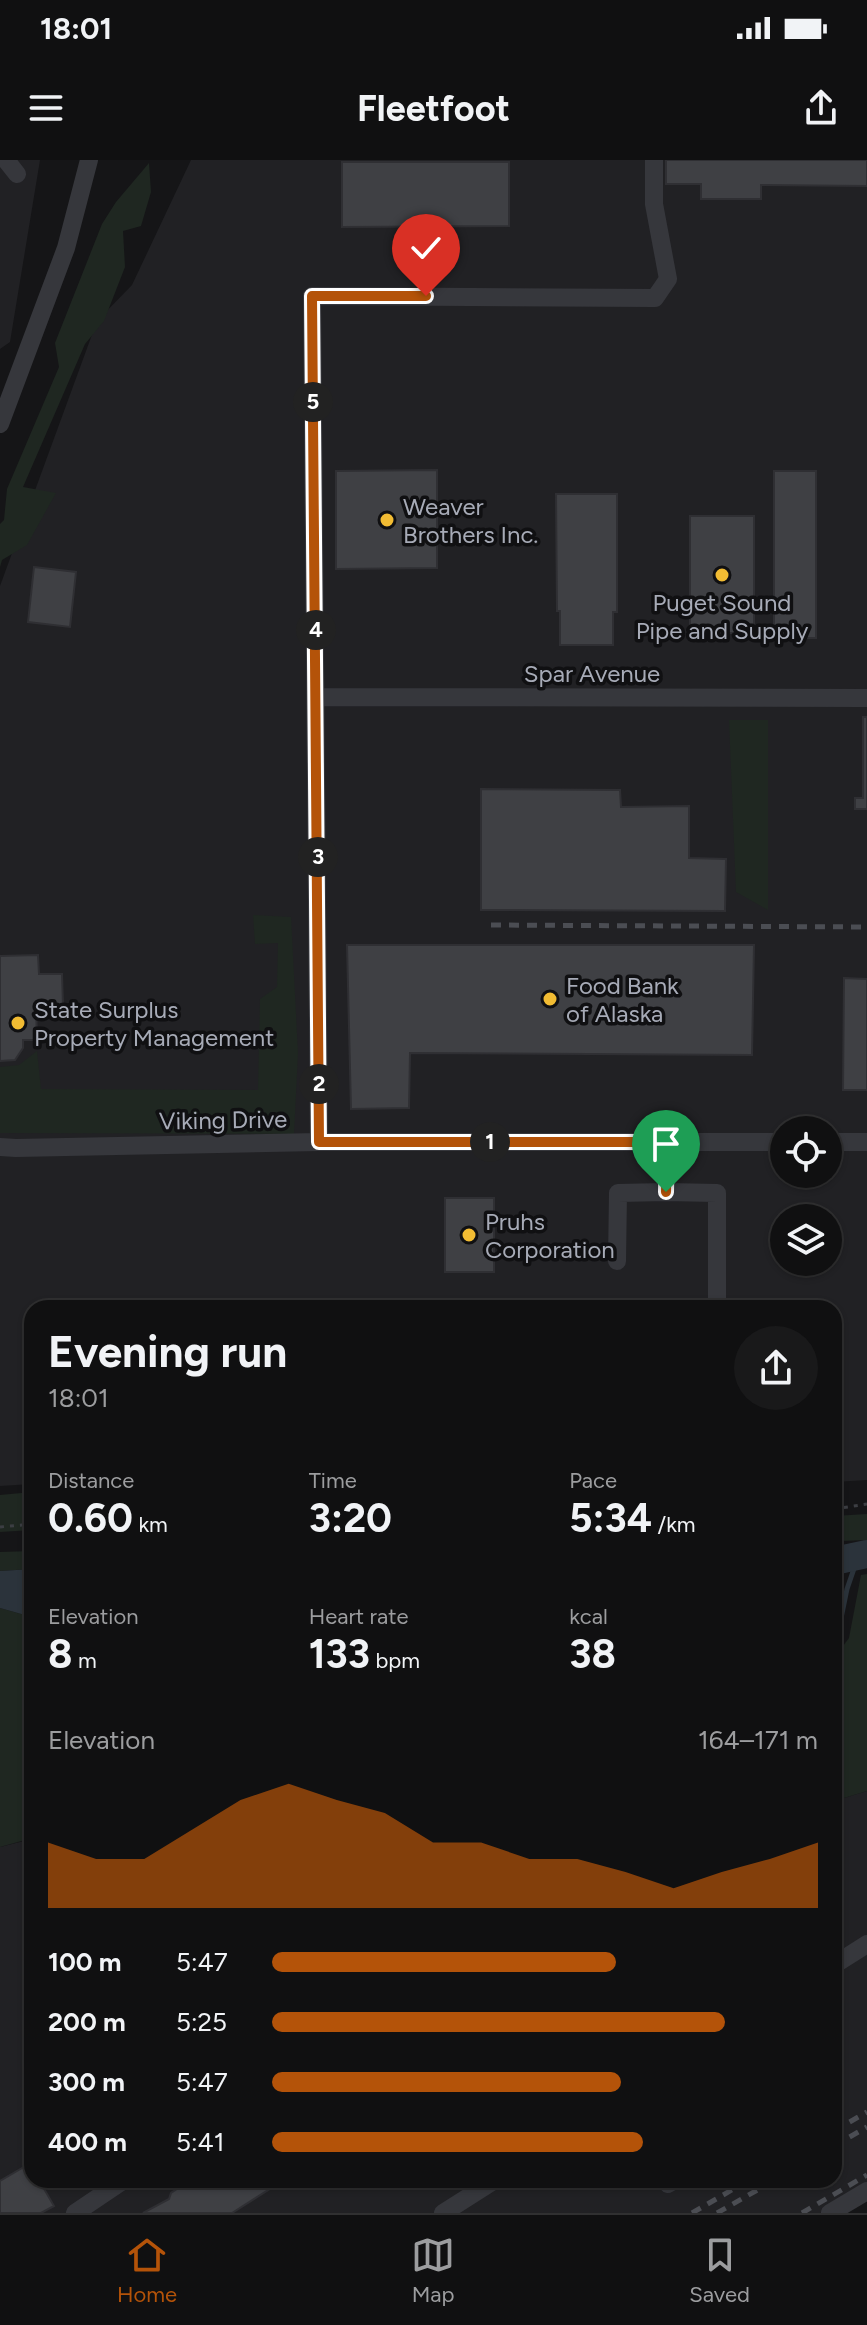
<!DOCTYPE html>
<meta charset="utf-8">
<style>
body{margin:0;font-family:Figtree,sans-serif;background:#19191a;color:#f1f3f6;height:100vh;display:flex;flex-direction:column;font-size:30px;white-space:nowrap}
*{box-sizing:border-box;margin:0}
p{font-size:26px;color:#9c9d9f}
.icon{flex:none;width:44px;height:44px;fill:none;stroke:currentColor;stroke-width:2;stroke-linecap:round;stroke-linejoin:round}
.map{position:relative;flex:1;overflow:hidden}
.panel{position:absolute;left:24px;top:1140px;width:818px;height:888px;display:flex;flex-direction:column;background:#101011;border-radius:24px;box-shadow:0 2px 6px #0004,0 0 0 2px #303031}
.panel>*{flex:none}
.buttons{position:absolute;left:770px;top:956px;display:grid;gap:16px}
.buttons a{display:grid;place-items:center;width:72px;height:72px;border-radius:50%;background:#101011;box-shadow:0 2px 6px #0004,0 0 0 2px #303031;font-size:40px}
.pin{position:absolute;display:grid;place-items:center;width:68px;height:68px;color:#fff;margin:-82px -34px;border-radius:50% 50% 50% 0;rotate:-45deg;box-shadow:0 0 8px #0007}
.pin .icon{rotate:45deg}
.km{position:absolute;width:40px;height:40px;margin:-20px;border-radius:50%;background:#222;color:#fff;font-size:22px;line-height:40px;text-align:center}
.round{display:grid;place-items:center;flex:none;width:84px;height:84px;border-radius:42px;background:#19191a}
.summary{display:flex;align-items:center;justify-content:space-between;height:136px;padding:0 24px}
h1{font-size:44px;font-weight:700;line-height:60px}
.metrics{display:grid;grid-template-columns:repeat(3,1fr);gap:12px;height:136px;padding:8px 24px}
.metrics div{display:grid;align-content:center}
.metrics b{font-size:40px;font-weight:700}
.metrics small{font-size:22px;font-weight:400}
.metrics p{font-size:22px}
.chart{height:224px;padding:16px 24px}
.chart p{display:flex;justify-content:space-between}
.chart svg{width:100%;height:144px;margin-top:8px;fill:#b45309;opacity:.7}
ul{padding:0 24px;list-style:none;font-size:26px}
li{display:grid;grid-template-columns:128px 96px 1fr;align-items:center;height:60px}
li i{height:20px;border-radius:10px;background:#b45309}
.status{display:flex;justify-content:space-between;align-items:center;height:56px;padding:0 40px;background:#101011;direction:ltr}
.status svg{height:22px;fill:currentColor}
header{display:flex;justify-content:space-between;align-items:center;height:104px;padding:0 24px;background:#101011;font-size:36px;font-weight:700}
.tabs{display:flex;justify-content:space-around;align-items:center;height:112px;border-top:2px solid #303031;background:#101011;font-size:22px;color:#9c9d9f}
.tabs a{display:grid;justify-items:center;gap:4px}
.tabs .active{color:#b45309}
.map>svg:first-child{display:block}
.built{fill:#212124;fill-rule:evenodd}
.green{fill:#1f2721}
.water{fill:#2b333b}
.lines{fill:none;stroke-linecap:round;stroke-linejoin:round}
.stream{stroke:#2b333b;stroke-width:5}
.river{stroke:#2b333b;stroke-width:28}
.building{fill:#3f4044;stroke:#2f2f33;stroke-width:2}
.path{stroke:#3c3e43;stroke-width:3;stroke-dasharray:4 6;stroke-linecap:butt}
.minor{stroke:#36373c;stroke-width:18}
.rail{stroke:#4b4d53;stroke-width:5;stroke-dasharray:10 8;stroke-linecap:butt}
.route-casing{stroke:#fff;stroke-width:16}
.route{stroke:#b45309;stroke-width:10}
.poi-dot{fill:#f2bc33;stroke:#101012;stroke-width:3}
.labels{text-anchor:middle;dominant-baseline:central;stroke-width:7;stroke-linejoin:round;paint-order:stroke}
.poi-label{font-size:24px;fill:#a7abb7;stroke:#101012;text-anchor:start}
.street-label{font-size:24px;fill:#a7abb7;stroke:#101012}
</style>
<div class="status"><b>18:01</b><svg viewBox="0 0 49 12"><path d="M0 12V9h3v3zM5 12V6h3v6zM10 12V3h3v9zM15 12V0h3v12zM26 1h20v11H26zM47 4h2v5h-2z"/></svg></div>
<header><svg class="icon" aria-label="menu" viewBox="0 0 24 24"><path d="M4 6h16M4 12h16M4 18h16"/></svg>Fleetfoot<svg class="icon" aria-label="share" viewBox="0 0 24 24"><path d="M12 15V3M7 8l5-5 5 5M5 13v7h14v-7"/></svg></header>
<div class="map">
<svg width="867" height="2053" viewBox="0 0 867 2053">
<rect width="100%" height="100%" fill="#151517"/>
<!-- built -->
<path class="built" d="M0 0H40L10 182 0 189Z
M191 0H867V1320L834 1322V1148H32V1324L0 1326V426L97 161 132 125ZM784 970H828V1014H784ZM784 1058H828V1102H784Z
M867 1631V2041L846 2053H0V1687L32 1679V2020H834V1641Z"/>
<!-- green -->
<path class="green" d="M149 3 151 32 141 66 123 71 125 107 104 161 85 184 23 327 56 333 27 385 2 400 0 407V364L4 360 7 329 59 207 55 183 102 64 116 42Z
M729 560H768V750L736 732Z
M253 755 291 757 298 893 294 974 0 973V907L19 905 37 891 41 929 258 930 260 839 277 827 278 783 255 784Z
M32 1332V1370L0 1372V1335Z
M867 1354V1380L841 1381 834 1385V1356Z
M32 1391V1409L0 1411V1392Z
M867 1414V1631L834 1641V1498L849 1478 861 1415Z
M0 1448 32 1457V1678L0 1687Z"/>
<!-- water -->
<path class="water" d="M32 1409V1457L0 1448V1411Z"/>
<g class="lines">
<!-- stream -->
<path class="stream" d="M834 1476 839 1468 847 1429 858 1397"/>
<!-- river -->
<path class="river" d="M834 1401 867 1394"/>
</g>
<!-- building -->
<path class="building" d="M666 0H867V26L761 25V39H701V24H666Z
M342 2H509V66L342 67Z
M437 310V408L336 409V311Z
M774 311H816V478H774Z
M556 334H617V452H613V485H560V451H557Z
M690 356H754V473H690Z
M34 407 76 412 70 467 28 462Z
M863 557H867V649H855V638H863Z
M481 629 620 630 621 647 689 646V698L726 699 725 751 481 750Z
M347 785H754L752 895 410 893 409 948 351 949Z
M38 795 39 814H62L63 845H36L37 880H23V888L15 900 0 901V796Z
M844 818 867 819V930H843Z
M445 1038H494V1112H445Z
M29 2004 32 2020H39L54 2046 41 2053H0V2021Z
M190 2020H284L232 2053H143L169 2039 171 2033Z"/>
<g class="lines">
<!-- path -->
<path class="path" d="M834 1349 867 1344
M0 1367 32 1364"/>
<!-- minor -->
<path class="minor" d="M6 0 17 14
M0 264 66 88 89 0
M316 537 867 538
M319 982 312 136 655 138 668 119 654 44V0
M667 982 666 1032 717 1033V1148
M828 982H867
M0 987 16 988 319 982H784
M617 1101 618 1033 666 1032
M834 1805 867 1784
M665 2020 668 2024 675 2020
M75 2053 124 2020
M443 2053 495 2020
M830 2053 867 2031"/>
<!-- rail -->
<path class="rail" d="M491 765 867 767
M834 1971 867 1952
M834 1986 867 1967
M692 2053 749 2020
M717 2053 775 2020
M802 2053 867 2015"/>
</g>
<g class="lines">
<!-- route casing -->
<g class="route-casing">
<path id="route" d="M426 136H312L319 982H667L666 1032"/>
</g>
<!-- route -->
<use href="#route" class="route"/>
</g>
<!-- markers -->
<g class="poi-dot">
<circle cx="387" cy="360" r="8"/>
<circle cx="722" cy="415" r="8"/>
<circle cx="550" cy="839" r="8"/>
<circle cx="18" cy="863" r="8"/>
<circle cx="469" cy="1075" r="8"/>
</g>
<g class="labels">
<!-- poi labels -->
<g class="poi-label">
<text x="403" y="346">Weaver<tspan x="403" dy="28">Brothers Inc.</tspan></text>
<text x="722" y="442" text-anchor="middle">Puget Sound<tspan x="722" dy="28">Pipe and Supply</tspan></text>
<text x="566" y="825">Food Bank<tspan x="566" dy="28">of Alaska</tspan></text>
<text x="34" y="849">State Surplus<tspan x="34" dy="28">Property Management</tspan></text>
<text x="485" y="1061">Pruhs<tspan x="485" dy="28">Corporation</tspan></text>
</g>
<!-- street labels -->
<g class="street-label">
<text x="592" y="513">Spar Avenue</text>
<text transform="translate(223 960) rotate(-1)">Viking Drive</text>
</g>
</g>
</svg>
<div class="buttons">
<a><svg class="icon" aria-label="locate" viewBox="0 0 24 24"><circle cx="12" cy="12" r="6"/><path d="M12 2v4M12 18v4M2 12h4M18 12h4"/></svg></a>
<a><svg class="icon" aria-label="layers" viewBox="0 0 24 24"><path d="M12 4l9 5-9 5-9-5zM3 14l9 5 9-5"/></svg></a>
</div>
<div class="pin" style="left:666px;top:1032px;background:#1e9e55"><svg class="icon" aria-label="arrive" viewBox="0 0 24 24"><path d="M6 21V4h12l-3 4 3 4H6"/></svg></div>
<div class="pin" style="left:426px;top:136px;background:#d93025"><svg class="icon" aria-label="check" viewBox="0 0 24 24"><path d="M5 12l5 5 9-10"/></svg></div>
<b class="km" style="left:490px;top:982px">1</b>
<b class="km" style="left:319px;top:924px">2</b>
<b class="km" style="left:318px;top:697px">3</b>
<b class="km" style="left:316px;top:470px">4</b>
<b class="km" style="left:313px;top:242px">5</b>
<section class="panel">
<div class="summary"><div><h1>Evening run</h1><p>18:01</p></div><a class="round"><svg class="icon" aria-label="share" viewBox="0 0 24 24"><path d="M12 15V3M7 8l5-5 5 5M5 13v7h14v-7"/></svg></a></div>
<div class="metrics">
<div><p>Distance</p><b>0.60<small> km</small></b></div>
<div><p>Time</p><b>3:20</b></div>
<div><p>Pace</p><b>5:34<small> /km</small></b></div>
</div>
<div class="metrics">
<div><p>Elevation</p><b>8<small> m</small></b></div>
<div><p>Heart rate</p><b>133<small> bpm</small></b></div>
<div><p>kcal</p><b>38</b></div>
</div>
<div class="chart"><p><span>Elevation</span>164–171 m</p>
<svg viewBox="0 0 160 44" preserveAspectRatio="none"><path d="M0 44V24L10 29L20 29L30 20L40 11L50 6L60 11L70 15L80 24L90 24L100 29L110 29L120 33L130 38L140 33L150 29L160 24V44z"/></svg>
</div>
<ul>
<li><b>100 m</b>5:47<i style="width:63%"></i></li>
<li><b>200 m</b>5:25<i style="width:83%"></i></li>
<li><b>300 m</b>5:47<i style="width:64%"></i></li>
<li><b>400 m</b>5:41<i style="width:68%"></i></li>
</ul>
</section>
</div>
<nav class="tabs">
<a class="active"><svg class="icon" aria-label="home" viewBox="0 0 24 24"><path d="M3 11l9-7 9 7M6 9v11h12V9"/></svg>Home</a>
<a><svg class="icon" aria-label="map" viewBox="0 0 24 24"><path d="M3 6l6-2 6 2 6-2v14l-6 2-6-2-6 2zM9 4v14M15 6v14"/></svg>Map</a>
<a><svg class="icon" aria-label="saved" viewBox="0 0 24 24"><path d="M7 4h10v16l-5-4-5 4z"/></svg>Saved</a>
</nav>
